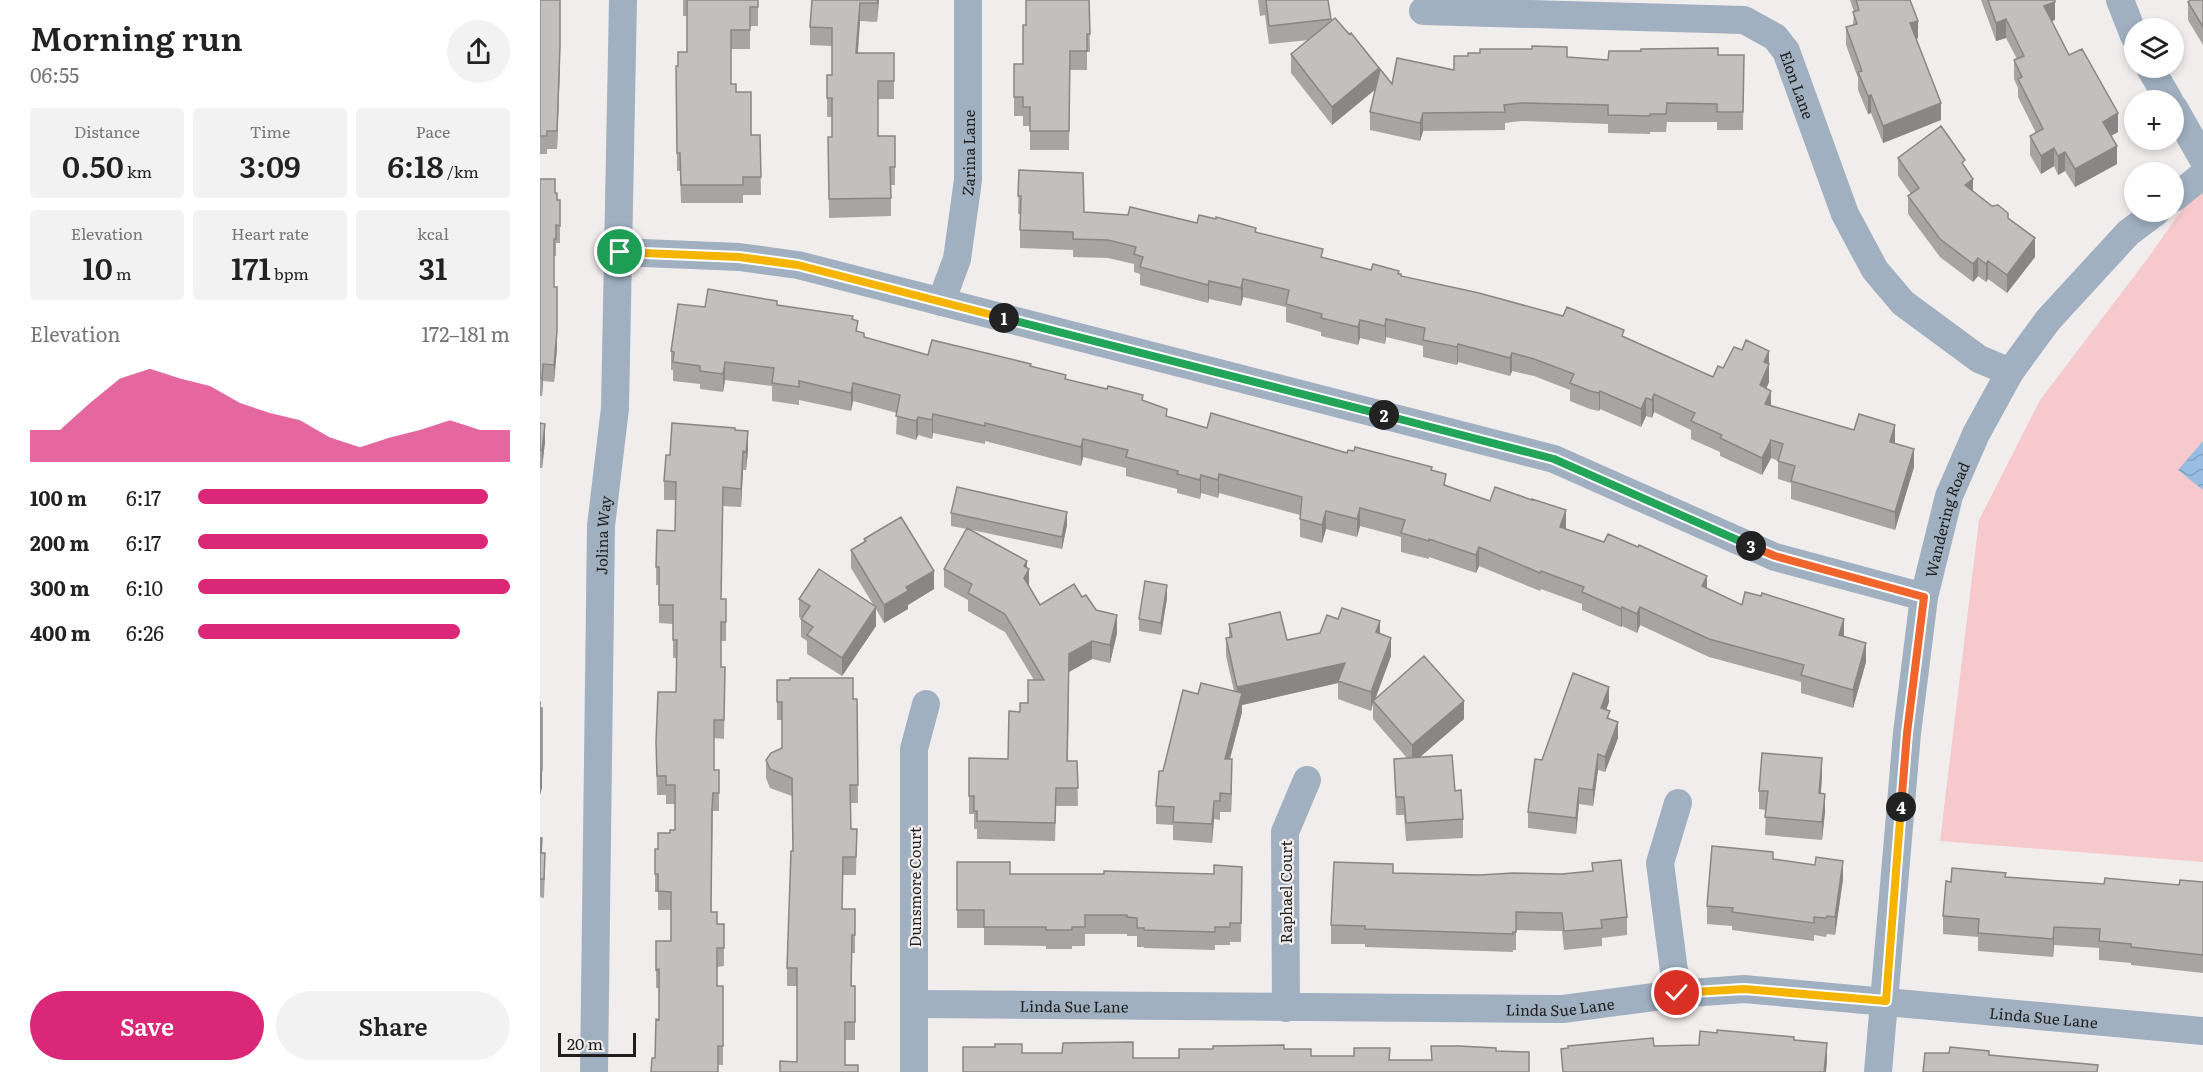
<!DOCTYPE html>
<meta charset="utf-8">
<style>
body{margin:0;font-family:Literata,serif;background:#f2f2f2;color:#222;height:100vh;display:flex;flex-direction:column;font-size:22px;white-space:nowrap}
*{box-sizing:border-box;margin:0}
p{font-size:20px;color:#767676}
.icon{flex:none;width:33px;height:33px;fill:none;stroke:currentColor;stroke-width:2;stroke-linecap:round;stroke-linejoin:round}
.map{position:relative;flex:1;overflow:hidden}
.details{display:flex;flex-direction:column;background:#fff;width:540px}
.details>*{flex:none}
.buttons{position:absolute;left:1584px;top:18px;display:grid;gap:12px}
.buttons a{display:grid;place-items:center;width:60px;height:60px;border-radius:50%;background:#fff;box-shadow:0 3px 9px #0003;font-size:30px}
.scale{position:absolute;left:18px;bottom:15px;width:78px;box-sizing:border-box;padding-left:6px;border:3px solid #1f1d1d;border-top:0;font-size:16px;line-height:21px;white-space:nowrap;color:#1f1d1d;-webkit-text-stroke:4px #f2eded;paint-order:stroke}
.pin{position:absolute;display:grid;place-items:center;width:51px;height:51px;color:#fff;margin:-26px;border:3px solid #fff;border-radius:50%;box-shadow:0 2px 6px #0007}
.km{position:absolute;width:30px;height:30px;margin:-15px;border-radius:50%;background:#222;color:#fff;font-size:16px;line-height:30px;text-align:center}
.round{display:grid;place-items:center;flex:none;width:63px;height:63px;border-radius:32px;background:#f2f2f2}
.head{display:flex;align-items:center;justify-content:space-between;height:102px;padding:0 30px}
h1{font-size:33px;font-weight:600;line-height:45px}
.figures{display:grid;grid-template-columns:repeat(3,1fr);gap:9px;height:102px;padding:6px 30px}
.figures div{display:grid;align-content:center;border-radius:6px;background:#f2f2f2;text-align:center}
.figures b{font-size:30px;font-weight:600}
.figures small{font-size:16px;font-weight:400}
.figures p{font-size:16px}
.chart{height:168px;padding:12px 30px}
.chart p{display:flex;justify-content:space-between}
.chart svg{width:100%;height:108px;margin-top:6px;fill:#db2777;opacity:.7}
.button{display:flex;gap:12px;margin-top:auto;padding:12px 30px}
.button a{flex:1;height:69px;border-radius:36px;background:#db2777;color:#fff;font-size:24px;font-weight:600;line-height:69px;text-align:center}
.button a+a{background:#f2f2f2;color:#222}
ul{padding:0 30px;list-style:none;font-size:20px}
li{display:grid;grid-template-columns:96px 72px 1fr;align-items:center;height:45px}
li i{height:15px;border-radius:8px;background:#db2777}
main{display:flex;flex:1;min-height:0}
.map>svg:first-child{display:block}
.green{fill:#f6c9cc}
.water{fill:url(#water-waves)}
.lines{fill:none;stroke-linecap:round;stroke-linejoin:round}
.minor{stroke:#a0b0c1;stroke-width:28}
.wall{fill:#a9a4a4}
.shaded-wall{fill:#898686}
.building{fill:#c4bfbf;stroke:#898686;stroke-width:1.5}
.split-1-casing{stroke:#fff;stroke-width:12}
.split-2-casing{stroke:#fff;stroke-width:12}
.split-3-casing{stroke:#fff;stroke-width:12}
.split-4-casing{stroke:#fff;stroke-width:12}
.split-5-casing{stroke:#fff;stroke-width:12}
.split-1{stroke:#f5b400;stroke-width:8}
.split-2{stroke:#22a559;stroke-width:8}
.split-3{stroke:#22a559;stroke-width:8}
.split-4{stroke:#f0652b;stroke-width:8}
.split-5{stroke:#f5b400;stroke-width:8}
.labels{text-anchor:middle;dominant-baseline:central;stroke-width:4.5;stroke-linejoin:round;paint-order:stroke}
.street-label{font-size:15px;fill:#1f1d1d;stroke:#f2eded}
</style>
<main>
<section class="details">
<div class="head"><div><h1>Morning run</h1><p>06:55</p></div><a class="round"><svg class="icon" aria-label="share" viewBox="0 0 24 24"><path d="M12 15V3M7 8l5-5 5 5M5 13v7h14v-7"/></svg></a></div>
<div class="figures">
<div><p>Distance</p><b>0.50<small> km</small></b></div>
<div><p>Time</p><b>3:09</b></div>
<div><p>Pace</p><b>6:18<small> /km</small></b></div>
</div>
<div class="figures">
<div><p>Elevation</p><b>10<small> m</small></b></div>
<div><p>Heart rate</p><b>171<small> bpm</small></b></div>
<div><p>kcal</p><b>31</b></div>
</div>
<div class="chart"><p><span>Elevation</span>172–181 m</p>
<svg viewBox="0 0 160 44" preserveAspectRatio="none"><path d="M0 44V31L10 31L20 20L30 10L40 6L50 10L60 13L70 20L80 24L90 27L100 34L110 38L120 34L130 31L140 27L150 31L160 31V44z"/></svg>
</div>
<ul>
<li><b>100 m</b>6:17<i style="width:93%"></i></li>
<li><b>200 m</b>6:17<i style="width:93%"></i></li>
<li><b>300 m</b>6:10<i style="width:100%"></i></li>
<li><b>400 m</b>6:26<i style="width:84%"></i></li>
</ul>
<div class="button"><a>Save</a><a>Share</a></div>
</section>
<div class="map">
<svg width="1663" height="1072" viewBox="0 0 1663 1072">
<defs>
<pattern id="water-waves" width="16" height="10" patternUnits="userSpaceOnUse" patternTransform="scale(1.5)"><rect width="16" height="10" fill="#97bde3"/><path d="M0 5q4-4 8 0t8 0" fill="none" stroke="#82a2c2"/></pattern>
</defs>
<rect width="100%" height="100%" fill="#f2eded"/>
<!-- green -->
<path class="green" d="M1663 179V862L1400 841 1439 520 1500 400 1608 258Z"/>
<!-- water -->
<path class="water" d="M1663 441V490L1638 470Z"/>
<g class="lines">
<!-- minor -->
<g class="minor">
<path d="M1580 0 1594 36"/>
<path id="s1" d="M883 11 1204 20 1235 37 1246 51 1305 214 1335 270 1363 303 1439 359 1470 372"/>
<path d="M1610 68 1629 100"/>
<path d="M1634 108 1663 159"/>
<path d="M1634 198 1663 175"/>
<path d="M80 252 199 257 258 265 1014 459 1235 557 1384 597"/>
<path id="s2" d="M401 302 417 259 428 180V0"/>
<path d="M1137 994 1120 863 1138 803"/>
<path id="s3" d="M374 1004 1023 1009 1137 994 1204 989 1663 1031"/>
<path d="M746 1008 745 832 767 780"/>
<path id="s4" d="M54 1072 61 526 75 408 83 0"/>
<path d="M374 1072V749L386 704"/>
<path id="s5" d="M1338 1072 1367 733 1384 597 1409 496 1436 434 1470 372 1508 320 1588 233 1616 212"/>
</g>
</g>
<!-- wall -->
<path class="wall" d="M0 0 20 63 17 149H7V154H0Z
M143 0H218V26H210V49H191V84L196 92 211 135H220L221 195H203V203H141L140 171H137L136 66H138L147 52V16H143Z
M272 0H339L337 22 320 21 318 53H354V99H338V136H355V185H351V216L289 218 288 137H292V117H287V75H292V46L270 45V27Z
M549 0 550 52H547V70H530L529 150H490V126H483V116H474V64H483Z
M718 0H788L791 22 839 72 852 84 914 70 1027 57 1068 60 1178 55H1204L1203 130H1177V122H1127L1126 132H1110V134L1068 133V124L981 121 965 123V130L883 131 880 141 830 130V112L835 90 792 125 751 73V54L769 40 729 44 725 15 720 16Z
M1310 0H1370L1378 38 1376 39 1401 120 1343 143 1331 113 1328 114 1318 90V78L1306 45V27L1313 25 1314 12Z
M1441 0H1515V20L1512 21 1529 55 1578 132 1571 136 1577 164 1535 187 1525 171 1518 175 1514 166 1501 174 1490 155V136L1496 133 1478 97V88L1474 79V60L1477 59 1466 38 1456 41Z
M1649 0H1663V45L1648 20V2Z
M1358 158 1425 168 1433 192 1468 218 1495 257 1467 293 1448 279 1446 282 1438 276 1433 282 1400 257 1368 214V196L1371 194 1358 176Z
M479 170 544 212 657 223 716 232 783 258 831 270 859 274 861 276 1084 338 1173 377 1183 368 1202 350 1229 351V382L1226 389 1231 406 1355 443 1374 467 1368 487 1355 530 1251 499V483L1238 479V461L1231 458 1222 475 1180 456V452L1151 439V430L1114 412 1112 418 1106 416 1101 427 1060 409 1059 411 1050 409 1030 401V390L994 376 972 371 970 376 918 362 917 365 883 357V346L846 337 845 344 820 338 818 345 781 336V332L746 322V307L703 297 701 306 669 299 668 303 600 285V274L594 272V264L568 258 533 257V250L480 248V214H478Z
M0 179 15 193 17 200H20V243H16V256H14V287L17 348 14 382 3 381 2 396H0Z
M237 305 313 319 318 332 324 337 388 355 491 366 526 379 603 400 627 417 667 428 807 453 892 470 906 485 1026 529 1167 588 1202 605 1304 637 1326 662 1313 708 1261 693V682L1169 657 1100 625 1097 633 1082 626 1081 627 1042 610V604L1001 589 1000 591 939 566 936 573 889 557V559L861 552V537L820 526 817 537 786 529 782 543 760 537V515L679 493 678 498 661 493 660 499 637 493V489L586 476V468L543 457 541 466 445 441V444L393 433 392 439 378 435 376 440 356 434 357 413 313 401 311 411 259 400V405L232 401V386L185 380 183 392 160 389V384L133 381V370H131V351L165 307Z
M0 423 5 442 2 468H0Z
M195 430 208 450 206 470H203L201 507 183 506 181 599H186V641H181V667H185L184 739 174 738V770H179V811H173L171 912 177 924H184V966L177 967V986H183V1065H178L115 1058 119 1020V988H116V941H131V910H118V892H115V849H118L130 833 135 830V804H126V795H117L116 742 136 692 137 658H133V624L119 623V585H116V567L135 531 136 500H124V481L130 455Z
M411 513 527 525 522 549 432 530 487 567 489 586 500 605 542 597 577 633 570 663 552 659 529 672 528 761H537L538 806H516L515 841 437 839V829H434V814H429V758L468 759 480 712 488 703 494 680 465 632 428 611V600L404 587V569L427 529 411 526Z
M324 539 394 589 368 605V609L344 623 336 609V626L302 676 267 654V641L261 637V618L259 617V599L334 606 311 568V550L324 542Z
M627 598 621 635 599 631V619Z
M689 624 747 640 840 634 851 656 835 700 924 719 880 757 915 791 923 819V838L866 841 864 815H856L854 759 867 758 833 719V704L831 711 798 699V683L702 705V712L690 759 692 778 691 812H680V820L674 819 672 843 633 840V825L616 824V806L623 771 658 694 694 691 686 656V638L689 637Z
M237 680 313 699H317L318 803H311V829H317L316 875H303L302 909H315V953H312V986H315V1040H305V1065L318 1072 257 1062V986H247V968L253 851 252 796 230 788 226 778V760L242 748V720H237Z
M1069 702 1066 710 1078 738 1065 772 1058 770 1053 806 1039 804 1036 834 988 828V812L1002 760Z
M1282 777 1281 793 1285 812 1282 840 1225 835 1226 810 1219 809V791Z
M0 838 2 853 5 871 4 898 0 897V898Z
M1233 859 1303 879 1295 935 1287 934 1286 937 1274 935V941L1192 930V926L1167 924V906Z
M417 862 470 874 702 885 701 942H690V945H675V950L604 948V947H597V936H587V934H545V946H532V949H506V946L444 945V928H417Z
M1052 863 1087 917V935L1062 938V946L1024 950 1022 931 976 930V950H973V952L825 947V944H791V925L853 873 940 875 1022 874 1052 871Z
M1466 877 1564 884 1639 885 1663 882V973L1591 965V963L1559 960V948L1514 945 1513 957 1438 951V937L1403 934V916Z"/>
<!-- shaded-wall -->
<path class="shaded-wall" d="M338 0H339L337 22Z
M1515 2V20L1504 24V6Z
M320 3V21L316 72V53Z
M1466 19V38L1456 41V23Z
M1378 21V38L1370 41V23Z
M20 46V63L17 149V131Z
M839 68V86L792 125V107Z
M1331 95V113L1328 114V96Z
M1401 103V120L1343 143V126Z
M883 113V131L880 141V123Z
M1578 113V132L1563 140V122Z
M1577 146V164L1535 187V169Z
M1514 148V166L1501 174V156Z
M1525 152V171L1518 175V156Z
M1433 179V197L1425 185Z
M1495 238V257L1467 293V275Z
M1438 258V276L1433 282V264Z
M1448 261V279L1446 282V264Z
M703 279V297L701 306V288Z
M669 281V299L668 303V285Z
M846 319V337L845 344V326Z
M820 320V338L818 345V327Z
M17 331V348L14 382V365Z
M918 344V362L917 365V347Z
M1229 351V382L1220 403V385L1224 362Z
M972 353V371L970 376V358Z
M185 362V380L183 392V374Z
M3 364V381L2 396V379Z
M313 383V401L311 411V393Z
M1060 391V409L1059 411V393Z
M1231 391V409L1225 404Z
M1114 394V412L1112 418V400Z
M1106 398V416L1101 427V409Z
M393 414V433L392 439V420Z
M378 417V435L376 440V421Z
M5 424V442L2 468V450Z
M1355 425V443L1350 442Z
M208 431V450L206 470V452Z
M543 439V457L541 466V447Z
M1231 440V458L1222 475V458Z
M1374 449V467L1368 487 1355 530V512Z
M203 451V470L201 507V489Z
M679 474V493L678 498V480Z
M661 475V493L660 499V480Z
M820 508V526L817 537V519Z
M1026 510V529L1020 546V527Z
M786 511V529L782 543V525Z
M527 512V525L522 549V537Z
M939 547V566L936 573V555Z
M487 561V573L489 569V586L484 596V566Z
M394 571V589L368 605V609L344 623V605L366 587Z
M1167 576V594L1162 586Z
M627 585V598L621 635V623Z
M336 607V626L302 676V658Z
M1082 607V626L1081 627V609Z
M1100 607V625L1097 633V614Z
M577 615V633L570 663V645Z
M1304 619V637L1299 635Z
M840 621V639L836 632Z
M851 638V656L834 702 833 701 831 711V692Z
M552 641V659L529 672V654Z
M1326 643V662L1313 708V690Z
M805 663 798 683 702 705V712L685 777V759L697 706V687Z
M1069 687V702L1061 723V708Z
M924 701V719L872 764V745Z
M1078 722V738L1065 772V757Z
M1058 754V770L1053 806V790Z
M1282 758V777L1279 812V793Z
M692 759V778L691 812V794Z
M2 770V788L0 795V777Z
M1039 788V804L1036 834V818Z
M1285 794V812L1282 840V822Z
M674 801V819L672 843V824Z
M1303 861V879L1295 935V917Z
M1514 927V945L1513 957V939Z
M1287 1043V1062L1286 1072H1284Z"/>
<!-- building -->
<path class="building" d="M0 0H20V46L17 131H7V136H0Z
M147 0H218V7H210V30H191V84H196V92H211V135H220L221 177H203V185H141L140 153H137L136 66H138V52H147Z
M272 0H338L337 3H320L316 53H354V81H338V136H355V167H350L351 198 289 199 288 137H292V98H287V75H292V28L270 27Z
M486 0H549L550 34H547V51H530L529 131H490V107H483V97H474V64H483V25H486Z
M726 0H788L791 19 729 26Z
M1316 0H1370L1378 21 1370 23 1401 103 1343 126 1331 95 1328 96 1318 72 1322 71 1306 27 1317 24 1313 12 1319 10Z
M1448 0H1515V2L1504 6 1529 55 1542 49 1578 113 1563 122 1577 146 1535 169 1525 152 1518 156 1514 148 1501 156 1490 136 1503 129 1478 79 1482 77 1474 60 1484 56 1466 19 1456 23Z
M1651 0H1663V27L1648 2Z
M795 18 809 34 811 33 839 68 792 107 751 54Z
M992 46 1027 47V57L1068 60 1069 51H1101V49L1178 48V55H1204L1203 112H1177V104L1127 103 1126 114H1110V116L1068 115V105L981 103 964 105 965 112 883 113 880 123 830 112 840 69 852 84 857 58 914 70V56H928V53H940V49H992Z
M1401 126 1425 160 1422 163 1433 179 1425 185 1452 206 1458 205 1468 213V218L1495 238 1467 275 1448 261 1446 264 1438 258 1433 264 1400 239 1368 196 1379 188 1358 158Z
M479 170 543 173 544 212 588 215 590 207 657 223 659 215 676 219V217L716 228 715 232 783 249 781 257 831 270 833 264 859 271 858 274H861V276L939 293 1023 316 1027 307 1084 330 1082 336 1173 377 1178 366 1183 368 1194 347 1202 350 1206 340 1229 351 1224 362 1229 364 1220 385 1231 391 1225 404 1314 430 1319 414 1355 425 1350 442 1374 449 1368 469 1355 512 1251 481 1255 466 1238 461 1243 444 1231 440 1222 458 1180 438 1182 435 1151 421 1155 413 1114 394 1112 400 1106 398 1101 409 1060 391 1059 393 1050 391 1030 383 1034 374 994 359 972 353 970 358 918 344 917 347 883 340 885 328 846 319 845 326 820 320 818 327 781 318 782 314 746 304 749 290 703 279 701 288 669 281 668 285 600 267 603 257 594 254 596 247 568 240 533 239V232L480 230 481 196H478Z
M0 179H15V193H17V200H20V226L16 225V239H14V287H17V331L14 365 3 364 2 379 0 378Z
M168 289 237 301V305L313 316 312 319 318 321 316 331 324 333V337L388 355 392 340 491 364 490 366 526 375 525 379 567 389 568 386 603 395 602 400 627 409 626 416 667 428 671 413 807 453 808 450 814 451 815 447 892 467 891 470 906 474 904 485 950 501 955 487 992 500V499L1026 510 1020 527 1064 542 1068 534 1098 547 1099 545 1167 576 1162 586 1202 605 1205 592 1221 596 1222 593 1304 619 1299 635 1326 643 1313 690 1261 675 1264 665 1169 639 1100 607 1097 614 1082 607 1081 609 1042 592 1044 587 1001 571 1000 573 939 547 936 555 889 539V541L861 533 865 520 820 508 817 519 786 511 782 525 760 519 762 497 679 474 678 480 661 475 660 480 637 474 638 471 586 457 588 450 543 439 541 447 445 423V426L393 414 392 420 378 417 376 421 356 416 360 395 313 383 311 393 259 381V387L232 383 234 368 185 362 183 374 160 371V366L133 362 134 352 131 351 138 304 165 307Z
M0 423 5 424 2 450H0Z
M132 423 195 428V430L208 431 206 452 203 451 201 489 183 487 181 599H186V622H181V667H185L184 720H174V770H179V793H173L172 808 171 912H177V924H184V948H177V986H183V1046H178V1072H111L112 1058H115L116 1019 119 1020V969L116 970V941H131V892L118 891V874H115V849H118V833H130V830H135V785H126V776H117L116 742 118 692H136L137 640H133V605H119V567H116L117 530 135 531 136 482 124 481 126 455H130Z
M417 487 527 512 522 537 411 513Z
M361 517 394 571 366 587 368 591 344 605 311 550 326 541 324 539Z
M427 528 487 561 484 566 489 569 484 578 500 605 534 584 542 597 546 595 556 610 577 615 570 645 552 641 529 654 527 761H537L538 788H516L515 823 437 821V811H434V796H429V758L468 759 469 711 480 712V703H488V680H504L465 614 428 593 432 584 404 569Z
M279 569 336 607 302 658 267 635 273 627 261 619 270 606 259 599Z
M605 581 627 585 621 623 599 619Z
M802 608 840 621 836 632 851 638 831 692 798 681 805 663 697 687 686 638 692 637 689 624 740 612 747 640 780 633 787 615 798 619Z
M884 656 924 701 872 745 833 701Z
M1033 673 1069 687 1061 708 1070 711 1067 718 1078 722 1065 757 1058 754 1053 790 1039 788 1036 818 988 812 995 759 1002 760Z
M250 678H313V699H317L318 785H310L311 829H317L316 857H303L302 909H315V935H312L311 986H315V1022H305V1065H318V1072H240V1061L257 1062V968H247L251 851H253L252 778 230 769 226 760 231 753 242 748V702H237V680H250Z
M661 683 702 693 685 759H692L691 794 680 793V801H674L672 824 633 822 634 807 616 806 619 771H623L643 690 658 694Z
M0 701V708H2V770L0 777Z
M1222 753 1282 758 1279 793 1285 794 1282 822 1225 817 1228 791H1219Z
M912 755 915 791 921 790 923 819 866 823 864 797H856L854 759Z
M0 838H2L1 853H5L4 879H0V880Z
M1172 846 1233 852V859L1275 865 1276 857 1303 861 1295 917 1287 916 1286 918 1274 917V923L1192 912 1193 908 1167 906Z
M1081 860 1087 917 1061 920 1062 928 1024 931 1022 913 976 912V932H973V934L825 929V926L791 925 794 862 853 864V873L940 875 973 873 1022 874 1053 871 1052 863Z
M417 862H470V874H564V871L674 874V865L702 867 701 923H690V927H675V932L604 930V928H597V918L587 917V915H545V927H532V930H506V927H444V910H417Z
M1412 868 1466 873 1465 877 1564 884 1565 878 1639 885 1640 880 1663 882V955L1591 947V944L1559 941 1560 929 1514 927 1513 939 1438 933 1439 919 1403 916 1406 881 1411 882Z
M1177 1030 1254 1037V1040L1287 1043 1284 1072H1023L1021 1049 1028 1048V1046L1113 1038 1114 1046 1159 1045 1160 1031 1177 1033Z
M593 1042V1058H639V1049H673V1046L744 1045V1049H771V1056H814V1048H850L849 1060H892L891 1046H919L956 1048V1051L989 1052V1072H423V1047H455V1044H482V1053H522L523 1043Z
M1410 1047 1449 1051V1055L1558 1065 1557 1072H1383L1385 1053H1409Z"/>
<g class="lines">
<!-- split-1 casing -->
<g class="split-1-casing">
<path id="split-1" d="M80 252 199 257 258 265 464 318"/>
</g>
<!-- split-2 casing -->
<g class="split-2-casing">
<path id="split-2" d="M464 318 844 415"/>
</g>
<!-- split-3 casing -->
<g class="split-3-casing">
<path id="split-3" d="M844 415 1014 459 1211 546"/>
</g>
<!-- split-4 casing -->
<g class="split-4-casing">
<path id="split-4" d="M1211 546 1235 556 1384 597 1367 733 1361 807"/>
</g>
<!-- split-5 casing -->
<g class="split-5-casing">
<path id="split-5" d="M1137 993 1204 989 1346 1001 1361 807"/>
</g>
<!-- split-1 -->
<use href="#split-1" class="split-1"/>
<!-- split-2 -->
<use href="#split-2" class="split-2"/>
<!-- split-3 -->
<use href="#split-3" class="split-3"/>
<!-- split-4 -->
<use href="#split-4" class="split-4"/>
<!-- split-5 -->
<use href="#split-5" class="split-5"/>
</g>
<g class="labels">
<!-- street labels -->
<g class="street-label">
<text stroke="none"><textPath href="#s1" startOffset="410">Elon Lane</textPath></text>
<text stroke="none"><textPath href="#s2" startOffset="153">Zarina Lane</textPath></text>
<text stroke="none"><textPath href="#s5" startOffset="558">Wandering Road</textPath></text>
<text stroke="none"><textPath href="#s4" startOffset="537">Jolina Way</textPath></text>
<text transform="translate(374 887) rotate(-90)">Dunsmore Court</text>
<text transform="translate(745 892) rotate(-90)">Raphael Court</text>
<text stroke="none"><textPath href="#s3" startOffset="646">Linda Sue Lane</textPath></text>
<text stroke="none"><textPath href="#s3" startOffset="160">Linda Sue Lane</textPath></text>
<text stroke="none"><textPath href="#s3" startOffset="1132">Linda Sue Lane</textPath></text>
</g>
</g>
</svg>
<div class="buttons">
<a><svg class="icon" aria-label="layers" viewBox="0 0 24 24"><path d="M12 4l9 5-9 5-9-5zM3 14l9 5 9-5"/></svg></a>
<a>+</a>
<a>−</a>
</div>
<div class="scale">20 m</div>
<div class="pin" style="left:80px;top:252px;background:#1e9e55"><svg class="icon" aria-label="arrive" viewBox="0 0 24 24"><path d="M6 21V4h12l-3 4 3 4H6"/></svg></div>
<div class="pin" style="left:1137px;top:993px;background:#d93025"><svg class="icon" aria-label="check" viewBox="0 0 24 24"><path d="M5 12l5 5 9-10"/></svg></div>
<b class="km" style="left:464px;top:318px">1</b>
<b class="km" style="left:844px;top:415px">2</b>
<b class="km" style="left:1211px;top:546px">3</b>
<b class="km" style="left:1361px;top:807px">4</b>
</div>
</main>
